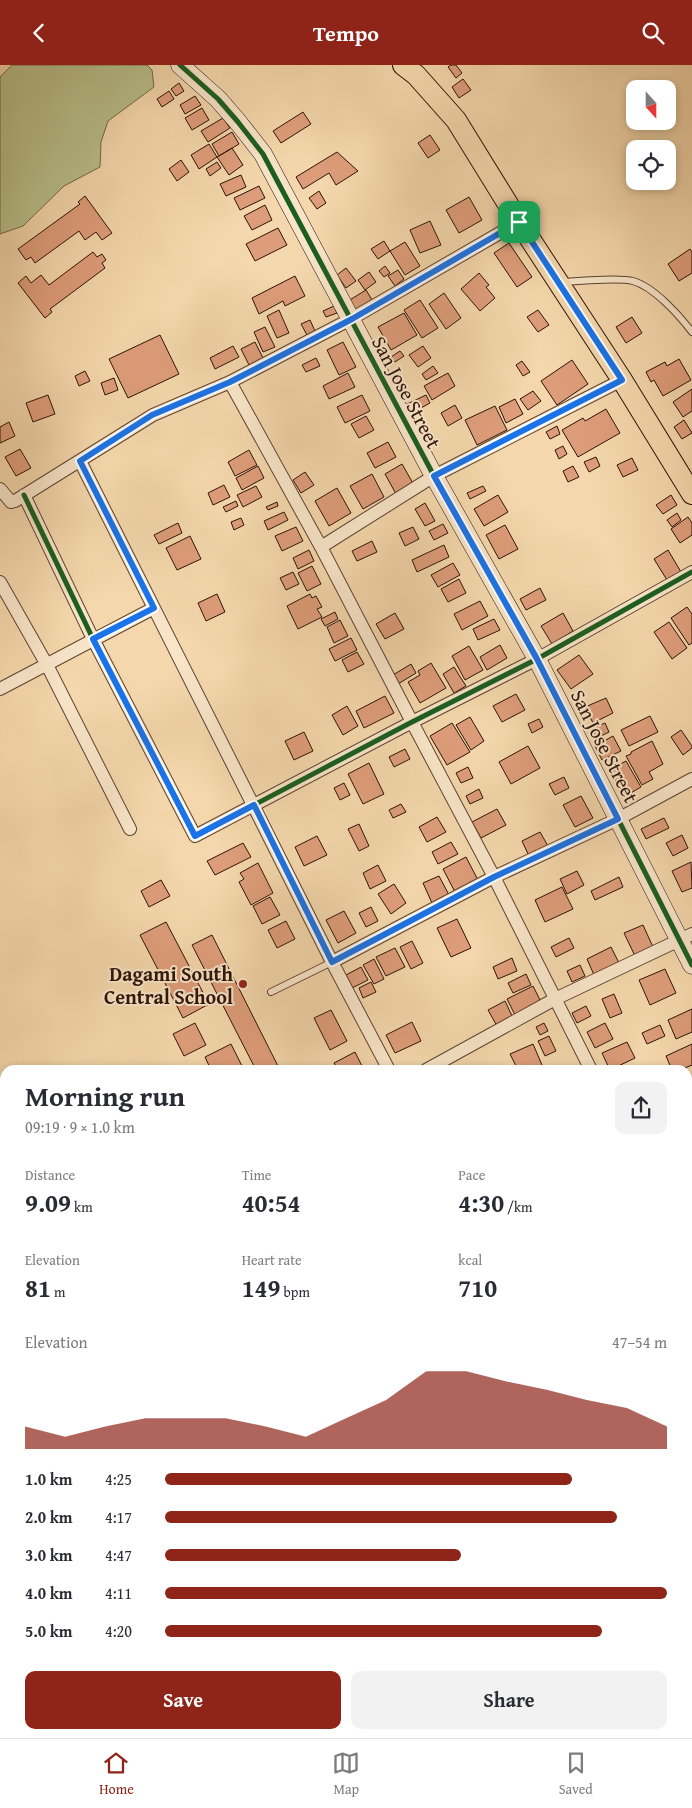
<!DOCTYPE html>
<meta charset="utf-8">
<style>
body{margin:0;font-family:"Gentium Book Plus",serif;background:#f2f2f3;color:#2b2b33;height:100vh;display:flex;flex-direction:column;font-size:19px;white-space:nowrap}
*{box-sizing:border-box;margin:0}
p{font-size:16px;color:#7c7c81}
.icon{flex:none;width:28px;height:28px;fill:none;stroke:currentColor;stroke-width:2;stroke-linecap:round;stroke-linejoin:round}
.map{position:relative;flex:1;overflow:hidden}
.panel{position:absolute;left:0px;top:1000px;width:692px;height:674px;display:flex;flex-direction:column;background:#fff;border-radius:15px 15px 0 0;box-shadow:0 2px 8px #0003}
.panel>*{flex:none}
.needle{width:32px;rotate:159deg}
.buttons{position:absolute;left:626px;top:15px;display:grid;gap:10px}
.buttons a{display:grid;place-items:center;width:50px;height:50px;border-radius:10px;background:#fff;box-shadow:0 2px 8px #0003;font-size:25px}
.pin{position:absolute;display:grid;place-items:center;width:42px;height:42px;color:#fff;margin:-21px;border-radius:10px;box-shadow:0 2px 8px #0006}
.round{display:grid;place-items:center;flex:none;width:52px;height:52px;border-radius:10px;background:#f2f2f3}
.headline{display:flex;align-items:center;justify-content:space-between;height:85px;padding:0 25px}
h1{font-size:28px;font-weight:700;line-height:38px}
.stats{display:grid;grid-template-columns:repeat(3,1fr);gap:8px;height:85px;padding:5px 25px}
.stats div{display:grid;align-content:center}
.stats b{font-size:25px;font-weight:700}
.stats small{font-size:14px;font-weight:400}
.stats p{font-size:14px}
.chart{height:140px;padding:10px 25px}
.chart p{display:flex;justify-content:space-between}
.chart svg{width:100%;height:90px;margin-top:5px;fill:#8f2418;opacity:.7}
.cta{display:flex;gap:10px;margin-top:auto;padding:10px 25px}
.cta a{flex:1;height:58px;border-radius:10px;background:#8f2418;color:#fff;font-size:20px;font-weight:700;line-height:58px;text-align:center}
.cta a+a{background:#f2f2f3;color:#2b2b33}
ul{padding:0 25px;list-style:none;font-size:16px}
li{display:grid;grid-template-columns:80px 60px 1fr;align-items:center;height:38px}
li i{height:12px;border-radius:6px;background:#8f2418}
header{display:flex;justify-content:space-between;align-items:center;height:65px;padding:0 25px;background:#8f2418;color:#fff;font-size:22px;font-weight:700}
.tab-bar{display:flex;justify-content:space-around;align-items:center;height:70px;border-top:1px solid #e1e1e2;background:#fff;font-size:14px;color:#7c7c81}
.tab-bar a{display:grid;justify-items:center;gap:2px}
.tab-bar .active{color:#8f2418}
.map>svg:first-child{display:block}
.green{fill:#b8bf8c;stroke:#72684a}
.building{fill:#de9d7a;stroke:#2d1207}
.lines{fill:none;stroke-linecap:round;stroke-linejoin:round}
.lane-casing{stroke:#5f4330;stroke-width:8}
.street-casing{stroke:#5f4330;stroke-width:14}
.secondary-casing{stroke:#2d1207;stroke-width:19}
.primary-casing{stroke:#2d1207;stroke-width:22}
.lane{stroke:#f8e5c9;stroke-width:6}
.street{stroke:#f8e5c9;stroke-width:12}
.secondary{stroke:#f8e5c9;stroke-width:18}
.primary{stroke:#f4d7ac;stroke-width:20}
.cycleway-casing{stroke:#f8e5c9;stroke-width:8}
.cycleway{stroke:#1b5e20;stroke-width:5}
.route-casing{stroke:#fff;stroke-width:10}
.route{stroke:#1a73e8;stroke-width:6}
.poi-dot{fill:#8f2418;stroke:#f8e5c9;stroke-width:2}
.labels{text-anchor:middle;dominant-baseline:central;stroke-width:4;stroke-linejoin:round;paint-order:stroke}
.street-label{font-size:20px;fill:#2d1207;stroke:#f8e5c9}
.poi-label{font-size:20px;font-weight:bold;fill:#2d1207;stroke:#f8e5c9;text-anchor:end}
</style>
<header><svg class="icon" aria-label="back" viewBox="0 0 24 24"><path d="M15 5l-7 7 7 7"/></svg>Tempo<svg class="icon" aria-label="search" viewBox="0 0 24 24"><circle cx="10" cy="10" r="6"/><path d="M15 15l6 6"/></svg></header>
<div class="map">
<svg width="692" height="1673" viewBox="0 0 692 1673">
<rect width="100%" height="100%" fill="#f4d7ac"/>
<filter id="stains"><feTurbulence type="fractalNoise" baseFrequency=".004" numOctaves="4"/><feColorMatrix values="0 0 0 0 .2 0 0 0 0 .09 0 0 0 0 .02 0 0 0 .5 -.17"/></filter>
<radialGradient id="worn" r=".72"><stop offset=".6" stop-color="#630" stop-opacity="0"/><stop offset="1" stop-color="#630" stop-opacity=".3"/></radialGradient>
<!-- green -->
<path class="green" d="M12 0H147L152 5 154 22 108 56 101 77 100 102 64 121 23 161 0 169V12Z
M0 1527 5 1528V1669H62V1673H11L0 1668Z
M118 1669H301C321 1671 348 1664 365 1673H114Z"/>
<!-- building -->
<path class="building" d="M451 0H456L462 8 456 13 448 2Z
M463 14 471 25 459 33 452 22Z
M179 18 184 26 176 31 171 24Z
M169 26 174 34 162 42 157 34Z
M195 31 201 40 185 49 180 40Z
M202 43 209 55 192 65 185 53Z
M303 47 311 59 281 78 273 66Z
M223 53 230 63 208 77 201 66Z
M232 67 239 79 219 91 212 79Z
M430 70 440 85 428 93 418 78Z
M209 79 217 92 199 104 191 90Z
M232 83 243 100 229 110 217 92Z
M337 87 358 106 336 120 329 108 303 124 296 112Z
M181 95 189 107 177 116 169 104Z
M217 97 221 103 210 111 206 104Z
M241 110 246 122 226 131 220 119Z
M259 121 265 133 240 145 234 133Z
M319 126 326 138 317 144 309 133Z
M85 131 112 168 102 175 96 167 85 175 79 166 35 198 31 192 26 195 18 184 80 139 78 137Z
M469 132 482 155 459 168 446 145Z
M265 140 272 155 252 165 244 151Z
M430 156 441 180 420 188 410 165Z
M278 163 287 180 255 196 246 179Z
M384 176 390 186 378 194 371 184Z
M405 177 420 201 405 210 390 186Z
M509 178 532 212 517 222 494 188Z
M690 184 692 187V208L679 216 668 199Z
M93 187 97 192 102 189 106 195 102 198 105 203 50 244 52 247 45 253 18 218 26 211 31 218 41 210 49 220Z
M385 201 390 208 384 212 379 206Z
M346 203 356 216 346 223 337 210Z
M398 205 404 214 395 221 388 211Z
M369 207 376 217 365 225 358 215Z
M479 208 489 220 486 222 495 233 480 246 461 224Z
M295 211 305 231 285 241 283 236 259 249 252 233Z
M366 225 374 238 357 249 348 236Z
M444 228 461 253 446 264 429 239Z
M420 235 438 263 422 273 404 245Z
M334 241 337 248 326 252 323 246Z
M279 245 289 268 277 273 267 251Z
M538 245 549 260 538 267 527 252Z
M404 248 417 270 391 285 378 262Z
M632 252 642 268 626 278 616 262Z
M310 255 315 266 307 270 301 259Z
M265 262 275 282 263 287 254 267Z
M160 270 179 309 128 333 109 294Z
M255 277 264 295 250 302 241 284Z
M343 277 356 302 339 310 327 285Z
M233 281 239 292 215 304 210 293Z
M423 281 431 293 418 302 409 290Z
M400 286 404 291 395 297 391 292Z
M316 293 320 301 306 307 302 300Z
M679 294 691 315 663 331 654 315 651 317 646 307 665 297 667 301Z
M572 295 588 319 557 340 541 316Z
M522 296 530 307 523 311 516 300Z
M433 301 438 308 426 315 422 309Z
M85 306 90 316 79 321 75 311Z
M348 308 355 322 329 334 323 321Z
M448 308 455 321 432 335 424 321Z
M114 313 118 325 105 330 101 318Z
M692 324V346L683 352 673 337Z
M533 326 541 336 528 345 520 334Z
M48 330 55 349 33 357 26 338Z
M362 330 370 346 345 358 337 342Z
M426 330 430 338 410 349 405 340Z
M515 334 523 349 506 358 499 342Z
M455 340 462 353 448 361 441 348Z
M495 341 507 365 477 380 465 355Z
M606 344 620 368 578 392 562 365 583 353 585 356Z
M366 351 374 365 359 373 351 359Z
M684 355 692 368 682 374 674 362Z
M9 357 15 371 0 378V362Z
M557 361 560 369 550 374 546 367Z
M388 377 396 392 375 403 367 388Z
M563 381 567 389 559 394 555 385Z
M20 384 31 403 16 411 5 392Z
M249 385 257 400 235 411 228 397Z
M596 392 600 401 589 407 584 397Z
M632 393 638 405 623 412 617 400Z
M402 399 414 420 396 429 385 409Z
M258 401 264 413 242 425 236 413Z
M573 401 579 412 568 417 563 406Z
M305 407 314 420 301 428 293 415Z
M372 409 384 432 363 444 350 421Z
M224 420 230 432 213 440 208 428Z
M256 421 262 432 243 442 237 430Z
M483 421 486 426 470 434 467 428Z
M337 423 351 448 329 461 315 436Z
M498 430 508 447 484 461 474 444Z
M671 430 677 440 663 449 656 440Z
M236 436 238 441 226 447 223 442Z
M277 437 278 441 268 445 266 442Z
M425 438 435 456 425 461 415 444Z
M284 447 288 455 268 465 264 456Z
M677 448 681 455 672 462 667 455Z
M688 452 692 458V470L680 478 671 464Z
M241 453 244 460 234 465 231 457Z
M178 458 182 468 159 479 154 470Z
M443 459 448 468 434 475 429 466Z
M505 460 518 484 499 494 486 470Z
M296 462 303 476 282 486 275 471Z
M413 462 419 474 405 481 399 468Z
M190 471 201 494 177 505 166 483Z
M372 476 377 487 357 496 352 486Z
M444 480 449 492 417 507 412 495Z
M309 485 314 496 298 504 293 493Z
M668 485 681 507 667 515 654 494Z
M453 498 460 510 438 522 431 510Z
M312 501 321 519 307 526 298 508Z
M293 507 299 519 286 525 280 513Z
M459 514 466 528 448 537 441 524Z
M540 523 546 535 526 545 520 534Z
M217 529 225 547 206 556 198 538Z
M310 529 312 533 316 531 322 542 317 544 322 552 298 564 287 541Z
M480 536 488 551 462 565 454 549Z
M687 542 692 549V578L689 580 671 553Z
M335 547 338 554 325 561 321 554Z
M395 548 404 564 385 574 376 559Z
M563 548 573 566 552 579 541 561Z
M494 554 500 565 478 575 473 564Z
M340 555 348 571 334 578 327 562Z
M669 557 687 583 672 594 654 567Z
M351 573 357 585 335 596 329 584Z
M500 580 507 593 487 605 480 592Z
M469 581 483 605 465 615 452 591Z
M357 587 364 599 348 607 342 595Z
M579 590 593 609 571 624 557 605Z
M431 598 446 623 420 638 408 617 420 610 418 606Z
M411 599 416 608 398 619 393 610Z
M454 602 466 621 454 628 443 609Z
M516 629 525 645 502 657 493 641Z
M385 631 394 648 364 663 356 646Z
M606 633 613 648 593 658 585 642Z
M347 641 358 661 343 670 332 650Z
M650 651 658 667 629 681 621 665Z
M470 652 484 676 471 685 456 660Z
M539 654 543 662 532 668 528 659Z
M452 658 470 687 447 700 430 671Z
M605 658 609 667 597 673 592 664Z
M681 665 692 681V683L683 690 671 672Z
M304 667 313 686 294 695 285 676Z
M613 671 621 686 602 695 595 681Z
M652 676 663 699 649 707 653 714 642 720 626 691 631 689V687Z
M528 681 540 703 511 719 499 697Z
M405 684 410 694 394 702 389 692Z
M626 696 641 722 624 732 610 705Z
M369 698 384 729 363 739 348 709Z
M468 702 473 713 461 718 456 708Z
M564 712 569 723 555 730 549 719Z
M344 718 350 730 340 735 334 723Z
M479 724 483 733 470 739 466 731Z
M581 731 593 753 575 762 563 740Z
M401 739 406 747 393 753 389 745Z
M497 744 506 760 481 773 472 757Z
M437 752 446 767 427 777 419 762Z
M664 753 669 763 646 774 641 764Z
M359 759 369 781 359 786 348 764Z
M540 767 548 781 529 791 522 776Z
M682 770 688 783 673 791 666 778Z
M317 771 327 790 304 801 295 782Z
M451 777 458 789 438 799 432 787Z
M243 778 251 792 215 810 207 796Z
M466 792 478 815 455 827 443 804Z
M691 797 692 823 682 827 672 806Z
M258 798 273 828 251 840 239 817 244 814 240 808Z
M378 800 386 816 370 824 363 808Z
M577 806 584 820 567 829 560 814Z
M439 811 449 830 432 838 423 818Z
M619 812 623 822 595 835 591 826Z
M161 815 170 831 149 842 141 826Z
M394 819 406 838 391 849 378 829Z
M562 822 573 844 545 857 535 835Z
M270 832 280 850 262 859 253 841Z
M371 842 378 856 366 862 359 848Z
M344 846 356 868 338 878 326 855Z
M457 854 471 883 451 892 437 863Z
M286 856 295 874 277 883 268 865Z
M166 857 209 939 183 953 140 870Z
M643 860 653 882 635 891 624 868Z
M212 870 280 1005H256L192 880Z
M569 873 574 883 556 892 551 882Z
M412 876 423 898 411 904 400 882Z
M611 882 619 898 594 910 587 894Z
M395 883 405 902 386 911 376 892Z
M512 893 517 906 498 914 493 902Z
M374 894 384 914 374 919 363 900Z
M580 900 585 911 572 917 567 906Z
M361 902 368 915 352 923 346 910Z
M665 904 676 928 650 940 639 915Z
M526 909 531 920 513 928 508 918Z
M371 917 376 927 363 933 359 923Z
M533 921 542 939 516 952 507 934Z
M614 929 622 948 610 953 602 934Z
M505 936 513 953 497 961 488 945Z
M586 941 591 951 577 958 572 948Z
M692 944V967L676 974 668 955Z
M331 945 347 976 330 985 314 953Z
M412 957 421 976 395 988 386 970Z
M195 958 206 980 184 991 173 969Z
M544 958 548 966 540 970 536 962Z
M605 958 613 974 595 983 587 967Z
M660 960 665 971 647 979 642 968Z
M549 971 556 986 545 991 538 976Z
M627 977 635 993 610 1005 602 988Z
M231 979 244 1005H211L205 992Z
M533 979 542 1000 531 1005H518L510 989Z
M692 979V1000L680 1005H672L666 991Z
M355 987 364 1005H338L334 998Z
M692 1074V1089H691L688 1082V1076Z
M692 1328V1344L688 1334V1330Z
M688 1612 692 1621V1629L688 1631Z
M692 1635V1654L688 1656V1638Z
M692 1657V1673H683L681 1669H688V1659Z
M524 1669H546L548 1673H526Z"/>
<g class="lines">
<!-- lane casing -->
<g class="lane-casing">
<path id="lane" d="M563 217C580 216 618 212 633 216 654 222 679 250 692 267
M271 927 332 897"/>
</g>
<!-- street casing -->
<g class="street-casing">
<path id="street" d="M230 317 321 482 412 657 494 812 591 1005
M80 396 332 897 389 1005
M0 424 11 437 15 436 153 350 230 317 351 254 519 157
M24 430 93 574 195 771 412 657 537 594 692 507
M321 482 434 411 622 315
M0 517 47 600 130 764
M0 624 154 543
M332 897 494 812 618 754 692 714
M426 1005 555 934 692 869
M688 1046 692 1044
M688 1187 692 1196
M688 1255 692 1253
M688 1397 692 1395
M688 1594 692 1603
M554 1669 557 1673"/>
</g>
<!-- secondary casing -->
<g class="secondary-casing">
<path id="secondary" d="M180 0 218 34 238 57 263 89 434 411 537 594 692 900"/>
</g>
<!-- primary casing -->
<g class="primary-casing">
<path id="primary" d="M403 0 416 10 456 55 519 157 622 315 692 429"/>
</g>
<!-- lane -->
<use href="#lane" class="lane"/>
<!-- street -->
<use href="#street" class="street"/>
<!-- secondary -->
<use href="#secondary" class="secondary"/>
<!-- primary -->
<use href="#primary" class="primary"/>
<!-- cycleway casing -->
<g class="cycleway-casing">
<path id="cycleway" d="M180 0 218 34 238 57 263 89 434 411 537 594 692 900
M24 430 93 574 195 771 412 657 537 594 692 507"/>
</g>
<!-- cycleway -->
<use href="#cycleway" class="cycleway"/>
</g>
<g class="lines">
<!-- route casing -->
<g class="route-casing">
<path id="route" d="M519 157 622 315 434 411 537 594 618 754 494 812 332 897 254 740 195 771 93 574 154 543 80 396 152 350 230 317 352 254Z"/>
</g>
<!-- route -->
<use href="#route" class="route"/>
</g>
<!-- markers -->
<circle class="poi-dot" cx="243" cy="919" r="5"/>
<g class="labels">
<!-- street labels -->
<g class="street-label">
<text transform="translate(407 327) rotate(62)">San Jose Street</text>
<text transform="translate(605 681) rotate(63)">San Jose Street</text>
</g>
<!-- poi labels -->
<g class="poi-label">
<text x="233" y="908">Dagami South<tspan x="233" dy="23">Central School</tspan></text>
</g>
</g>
<rect width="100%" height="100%" filter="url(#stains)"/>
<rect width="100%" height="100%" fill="url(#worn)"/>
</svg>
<div class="buttons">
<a><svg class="needle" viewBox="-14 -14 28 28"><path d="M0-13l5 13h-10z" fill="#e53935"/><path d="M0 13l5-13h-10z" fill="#7c7c81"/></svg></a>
<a><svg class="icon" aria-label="locate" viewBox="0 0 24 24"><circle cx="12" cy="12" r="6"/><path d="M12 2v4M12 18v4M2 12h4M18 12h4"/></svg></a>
</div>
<div class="pin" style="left:519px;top:157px;background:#1e9e55"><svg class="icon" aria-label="arrive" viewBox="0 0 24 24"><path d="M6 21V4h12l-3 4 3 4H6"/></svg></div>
<section class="panel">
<div class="headline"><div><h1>Morning run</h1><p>09:19 · 9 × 1.0 km</p></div><a class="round"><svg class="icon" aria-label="share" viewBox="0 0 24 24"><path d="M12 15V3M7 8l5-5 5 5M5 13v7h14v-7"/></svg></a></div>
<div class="stats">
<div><p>Distance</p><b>9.09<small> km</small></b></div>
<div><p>Time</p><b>40:54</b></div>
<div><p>Pace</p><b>4:30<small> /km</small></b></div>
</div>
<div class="stats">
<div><p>Elevation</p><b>81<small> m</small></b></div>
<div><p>Heart rate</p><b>149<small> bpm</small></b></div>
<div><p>kcal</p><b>710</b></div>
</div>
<div class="chart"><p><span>Elevation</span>47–54 m</p>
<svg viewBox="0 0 160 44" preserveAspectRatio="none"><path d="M0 44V33L10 38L20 33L30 29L40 29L50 29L60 33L70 38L80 29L90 20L100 6L110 6L120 11L130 15L140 20L150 24L160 33V44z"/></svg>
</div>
<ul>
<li><b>1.0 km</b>4:25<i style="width:81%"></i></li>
<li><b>2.0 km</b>4:17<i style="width:90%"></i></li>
<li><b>3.0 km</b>4:47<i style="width:59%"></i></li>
<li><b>4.0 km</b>4:11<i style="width:100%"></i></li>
<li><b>5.0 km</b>4:20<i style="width:87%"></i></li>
</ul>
<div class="cta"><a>Save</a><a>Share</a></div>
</section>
</div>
<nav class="tab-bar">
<a class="active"><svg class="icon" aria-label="home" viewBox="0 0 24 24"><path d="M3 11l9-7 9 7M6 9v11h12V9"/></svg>Home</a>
<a><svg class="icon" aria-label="map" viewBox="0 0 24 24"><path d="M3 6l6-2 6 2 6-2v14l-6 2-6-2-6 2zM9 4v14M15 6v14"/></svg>Map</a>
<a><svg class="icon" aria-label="saved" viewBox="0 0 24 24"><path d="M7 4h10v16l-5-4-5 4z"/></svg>Saved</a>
</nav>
